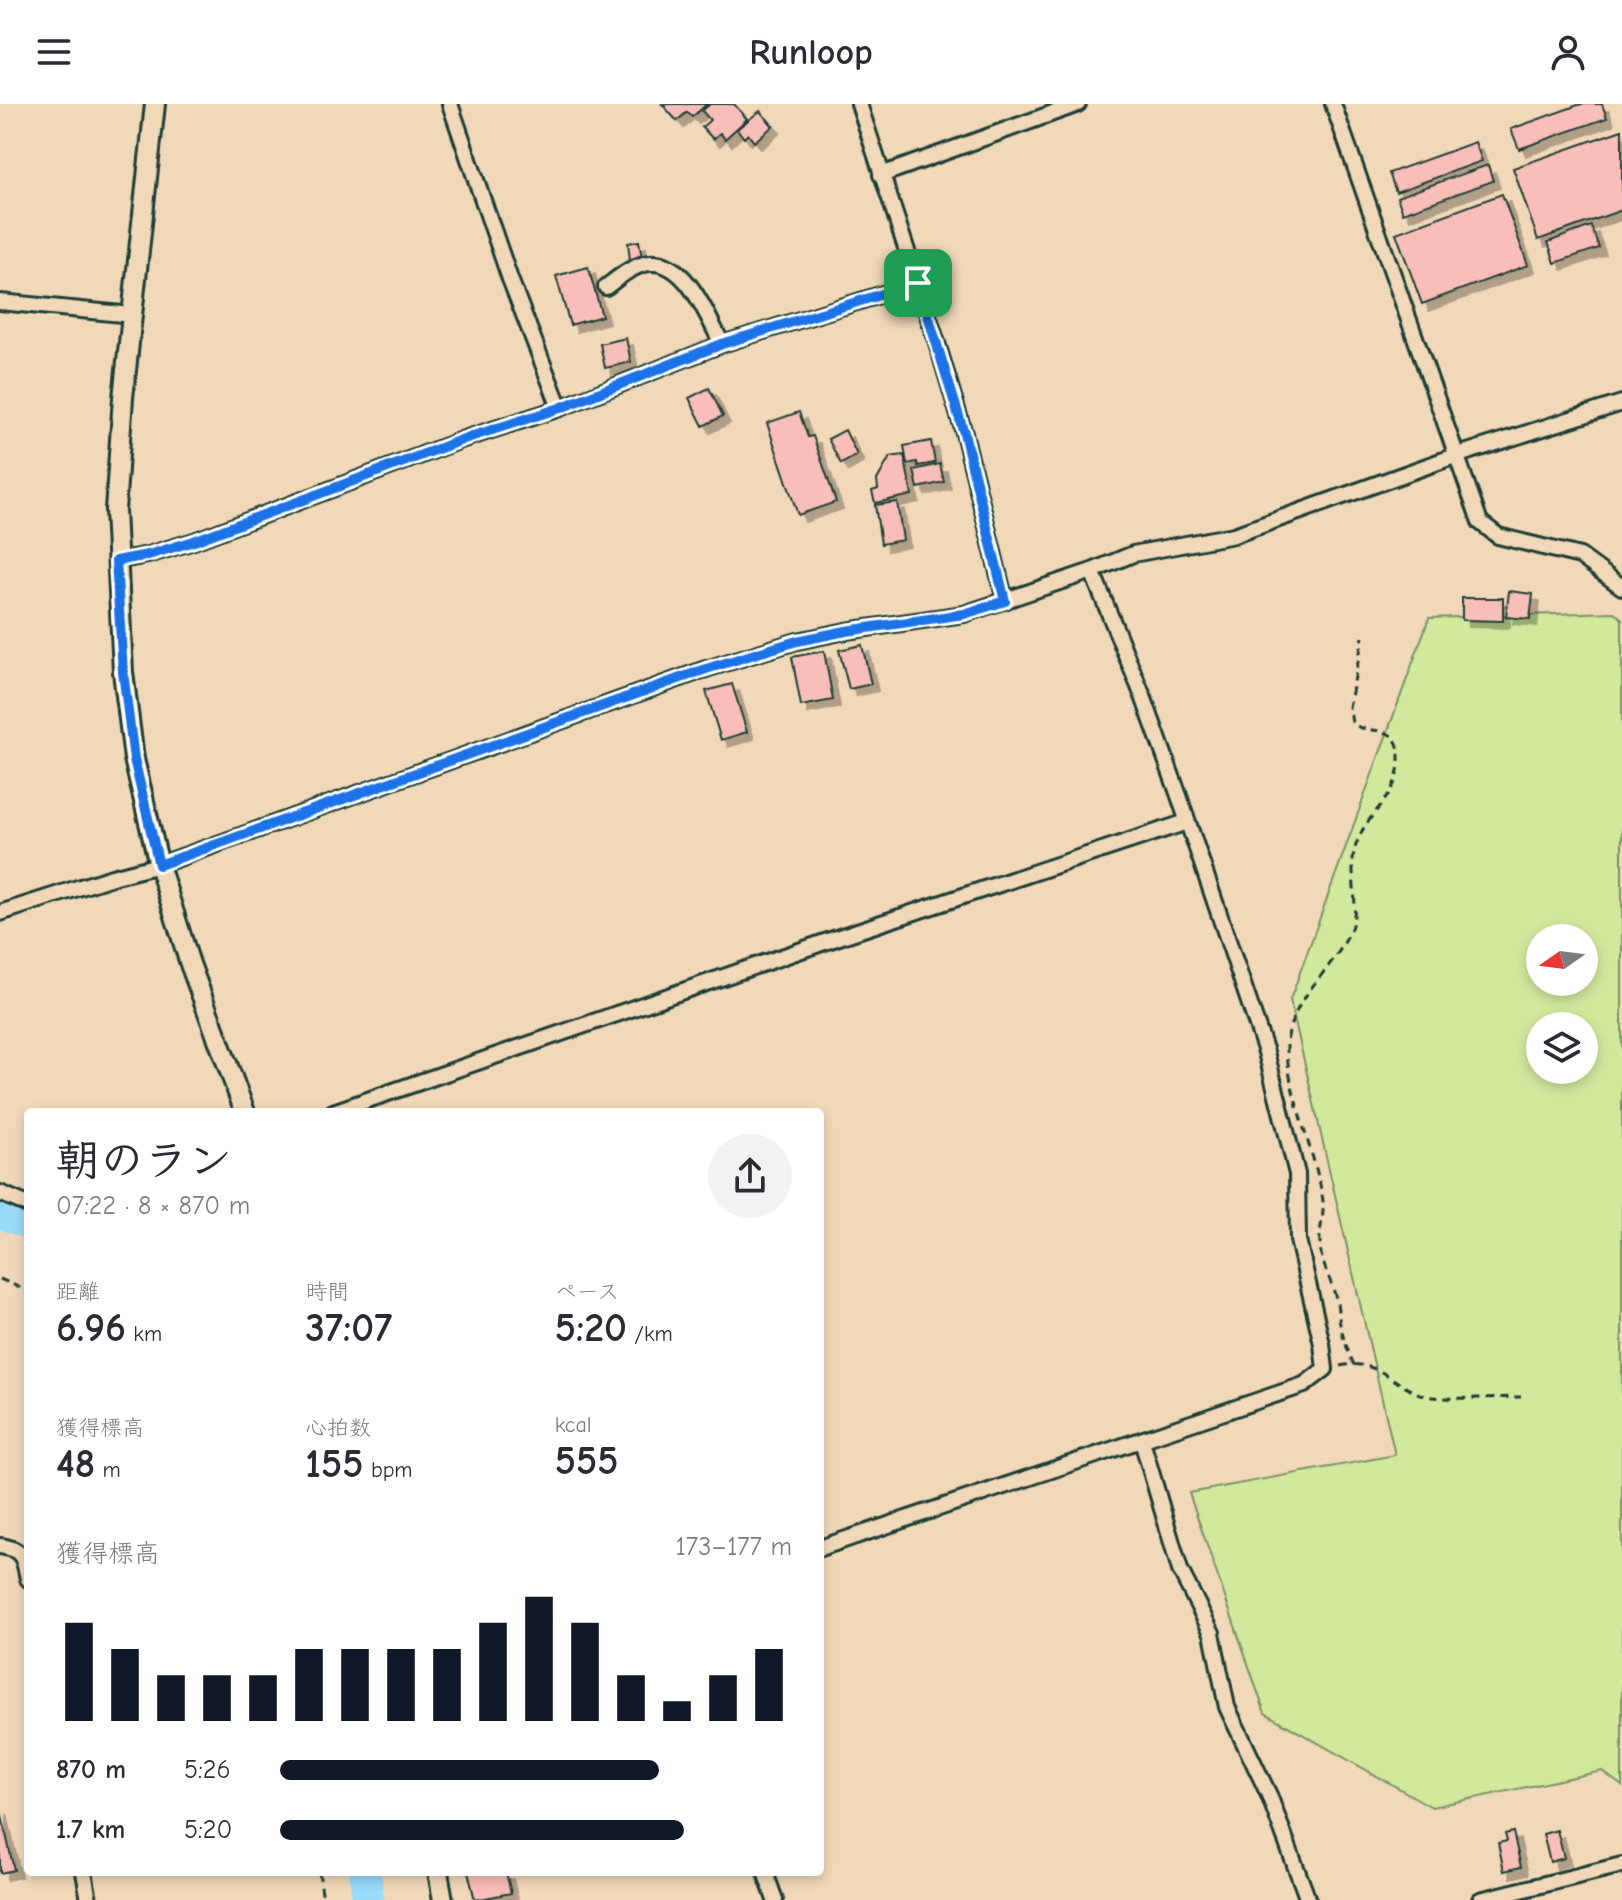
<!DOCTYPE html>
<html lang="ja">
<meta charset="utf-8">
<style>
body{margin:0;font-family:"Comic Neue","Klee One",sans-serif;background:#f2f2f3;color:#2b2b33;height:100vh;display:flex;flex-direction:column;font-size:30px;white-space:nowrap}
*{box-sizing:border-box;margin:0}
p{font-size:26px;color:#7c7c81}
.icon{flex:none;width:44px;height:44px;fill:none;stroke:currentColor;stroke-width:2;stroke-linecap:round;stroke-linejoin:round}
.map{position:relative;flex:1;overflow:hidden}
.drawer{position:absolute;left:24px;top:1004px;width:800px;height:768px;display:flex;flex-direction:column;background:#fff;border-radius:8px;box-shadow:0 4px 12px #0003}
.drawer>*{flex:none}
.needle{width:52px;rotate:256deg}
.buttons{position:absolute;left:1526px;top:820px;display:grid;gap:16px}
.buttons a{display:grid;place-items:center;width:72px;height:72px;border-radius:50%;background:#fff;box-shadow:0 4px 12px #0003;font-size:40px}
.pin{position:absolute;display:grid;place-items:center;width:68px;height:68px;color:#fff;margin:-34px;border-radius:16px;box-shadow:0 4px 12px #0006}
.round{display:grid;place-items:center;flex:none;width:84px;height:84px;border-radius:42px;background:#f2f2f3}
.head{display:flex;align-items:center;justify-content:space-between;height:136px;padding:0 32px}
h1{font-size:44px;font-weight:700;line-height:60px}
.metrics{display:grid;grid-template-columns:repeat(3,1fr);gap:12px;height:136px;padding:8px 32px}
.metrics div{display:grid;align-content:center}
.metrics b{font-size:40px;font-weight:700}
.metrics small{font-size:22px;font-weight:400}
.metrics p{font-size:22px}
.chart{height:224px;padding:16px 32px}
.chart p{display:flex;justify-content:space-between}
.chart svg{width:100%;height:144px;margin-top:8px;stroke:#111827;stroke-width:6}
ul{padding:0 32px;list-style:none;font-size:26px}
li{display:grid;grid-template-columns:128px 96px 1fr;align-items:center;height:60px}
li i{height:20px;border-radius:10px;background:#111827}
header{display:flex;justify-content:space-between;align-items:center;height:104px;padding:0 32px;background:#fff;font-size:36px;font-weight:700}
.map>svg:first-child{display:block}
.green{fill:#d1e89d;stroke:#789268;stroke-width:2;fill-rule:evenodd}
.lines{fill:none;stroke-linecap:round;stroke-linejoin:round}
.river{stroke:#97dbf9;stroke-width:32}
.building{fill:#fabeb9;stroke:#1f3d34;stroke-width:2;filter:url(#shadow)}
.minor-casing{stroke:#1f3d34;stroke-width:20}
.tertiary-casing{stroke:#1f3d34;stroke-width:24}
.path{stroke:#1f3d34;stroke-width:3;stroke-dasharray:8 6;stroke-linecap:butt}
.minor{stroke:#f1d8b9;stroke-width:14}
.tertiary{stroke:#f1d8b9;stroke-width:18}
.route-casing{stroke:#fff;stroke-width:16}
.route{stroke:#1a73e8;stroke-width:10}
</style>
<header><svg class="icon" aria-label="menu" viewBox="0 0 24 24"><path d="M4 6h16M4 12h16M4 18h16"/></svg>Runloop<svg class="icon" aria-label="person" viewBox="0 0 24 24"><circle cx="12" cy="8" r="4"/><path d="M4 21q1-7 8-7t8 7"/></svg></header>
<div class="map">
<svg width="1622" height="1796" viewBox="0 0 1622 1796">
<defs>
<filter id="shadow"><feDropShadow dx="7" dy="7" stdDeviation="0" flood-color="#0004"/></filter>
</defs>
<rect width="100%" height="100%" fill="#f1d8b9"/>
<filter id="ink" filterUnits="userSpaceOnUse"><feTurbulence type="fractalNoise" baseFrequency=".0125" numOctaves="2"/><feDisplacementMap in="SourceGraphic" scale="16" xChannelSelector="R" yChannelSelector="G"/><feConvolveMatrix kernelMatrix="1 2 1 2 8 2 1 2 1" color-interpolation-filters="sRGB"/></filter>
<g filter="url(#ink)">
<!-- green -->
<path class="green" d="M1614 508 1622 515V1682L1602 1667 1432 1703 1265 1609 1189 1389 1395 1351 1290 896 1429 514ZM1540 834H1584V878H1540ZM1540 922H1584V966H1540Z"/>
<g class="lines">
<!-- river -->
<path class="river" d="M0 1108 28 1119
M365 1768 368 1796"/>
</g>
<!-- building -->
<path class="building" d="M662 0H707L692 13 687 8 677 17Z
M710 0H734L747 15 725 35 720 29 713 35 702 23 710 16 702 7Z
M1581 0H1602L1607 14 1519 45 1511 25Z
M760 7 773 22 754 38 748 30 744 34 737 25Z
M1622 26V106L1538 136 1513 64Z
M1475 38 1482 57 1396 88 1389 69Z
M1488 61 1493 77 1403 109 1397 93Z
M1502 90 1528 161 1422 200 1396 129Z
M1591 122 1599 144 1555 159 1548 138Z
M639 137 642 154 630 156 628 139Z
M588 163 602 212 570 221 556 172Z
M626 234 631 258 605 264 600 240Z
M709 284 723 312 703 322 689 294Z
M799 308 808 333 813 332 836 398 798 411 767 319Z
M845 326 857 351 841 360 828 335Z
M931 337 935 359 918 362 917 358 907 360 904 342Z
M904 351 912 391 875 399 872 387 878 385 877 376 890 353Z
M940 360 944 378 918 384 914 366Z
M897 398 903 436 881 440 875 401Z
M1509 487 1533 490 1530 515 1506 513Z
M1462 494H1503V517L1462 516Z
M862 541 871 580 849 585 839 546Z
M824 547 833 596 801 602 792 553Z
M732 580 747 628 721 636 706 587Z
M0 1703 14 1766 0 1769Z
M1557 1726 1564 1754 1550 1758 1543 1730Z
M1513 1728 1521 1763 1504 1767 1498 1739 1507 1737 1505 1730Z
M468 1768H506L511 1789 475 1796Z"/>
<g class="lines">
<!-- minor casing -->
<g class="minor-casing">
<path id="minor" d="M450 0 510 175 560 304
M859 0 937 239 964 329 1005 497
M1333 0 1480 418 1498 432 1580 452 1622 483
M881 71 1078 0
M606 183C618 174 634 160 650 159 687 156 708 214 722 240
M0 198 132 211
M116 457 148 451 194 437 464 335 560 304 722 240 918 179
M0 809 112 773 159 761 706 565 797 537 846 527 964 510 1092 467 1133 450 1234 431 1455 352 1622 299
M333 1008 845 831 1187 718
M0 1089 28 1101
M1142 1337 1180 1466 1212 1529 1227 1603 1269 1691 1308 1796
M0 1442C23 1445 24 1454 28 1475
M820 1444 1304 1281 1325 1265 1322 1240 1298 1136 1297 1070 1266 948 1178 689 1144 595 1092 467
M84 1768 89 1796
M765 1768 775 1796
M1480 1796 1622 1761"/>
</g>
<!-- tertiary casing -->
<g class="tertiary-casing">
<path id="tertiary" d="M155 0 123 294 115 406 123 568 134 655 159 761 190 860 245 1008
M438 1768 443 1796"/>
</g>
<!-- path -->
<path class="path" d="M0 1175 28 1187
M1354 1261C1348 1247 1343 1234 1340 1220 1338 1210 1338 1200 1335 1191 1330 1173 1320 1158 1320 1139 1319 1122 1326 1107 1322 1091 1314 1045 1287 989 1287 943 1288 895 1333 868 1350 827 1362 797 1346 765 1357 738 1369 705 1400 694 1399 653 1399 647 1399 641 1395 636 1386 621 1364 631 1352 618L1349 603 1363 533
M1340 1262C1383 1253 1397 1289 1433 1293 1461 1296 1493 1293 1521 1293
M319 1768 323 1796"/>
<!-- minor -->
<use href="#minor" class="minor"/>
<!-- tertiary -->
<use href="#tertiary" class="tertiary"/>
</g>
</g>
<g class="lines" filter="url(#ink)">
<!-- route casing -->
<g class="route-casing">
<path id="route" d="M918 179 964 329 1005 497 964 510 846 527 797 537 706 565 159 761 134 655 123 568 116 457 148 451 194 437 464 335 560 304 722 240Z"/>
</g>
<!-- route -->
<use href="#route" class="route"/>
</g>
</svg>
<div class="buttons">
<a><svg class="needle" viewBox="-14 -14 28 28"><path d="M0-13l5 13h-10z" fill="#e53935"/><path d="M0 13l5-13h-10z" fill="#7c7c81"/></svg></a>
<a><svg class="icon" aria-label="layers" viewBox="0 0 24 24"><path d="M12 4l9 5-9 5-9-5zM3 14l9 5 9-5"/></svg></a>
</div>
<div class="pin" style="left:918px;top:179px;background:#1e9e55"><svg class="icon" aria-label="arrive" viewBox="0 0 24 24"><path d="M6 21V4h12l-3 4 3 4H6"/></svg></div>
<section class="drawer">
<div class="head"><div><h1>朝のラン</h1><p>07:22 · 8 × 870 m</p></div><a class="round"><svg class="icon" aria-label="share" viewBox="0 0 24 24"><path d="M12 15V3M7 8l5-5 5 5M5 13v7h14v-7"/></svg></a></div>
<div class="metrics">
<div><p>距離</p><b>6.96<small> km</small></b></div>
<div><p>時間</p><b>37:07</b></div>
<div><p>ペース</p><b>5:20<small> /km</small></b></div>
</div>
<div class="metrics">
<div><p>獲得標高</p><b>48<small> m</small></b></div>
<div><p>心拍数</p><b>155<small> bpm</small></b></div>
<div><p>kcal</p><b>555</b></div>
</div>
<div class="chart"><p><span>獲得標高</span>173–177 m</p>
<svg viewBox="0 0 160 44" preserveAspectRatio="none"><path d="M5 44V14M15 44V22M25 44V30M35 44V30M45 44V30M55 44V22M65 44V22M75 44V22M85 44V22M95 44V14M105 44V6M115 44V14M125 44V30M135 44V38M145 44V30M155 44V22"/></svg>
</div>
<ul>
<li><b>870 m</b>5:26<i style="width:74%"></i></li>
<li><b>1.7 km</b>5:20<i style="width:79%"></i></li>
</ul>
</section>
</div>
